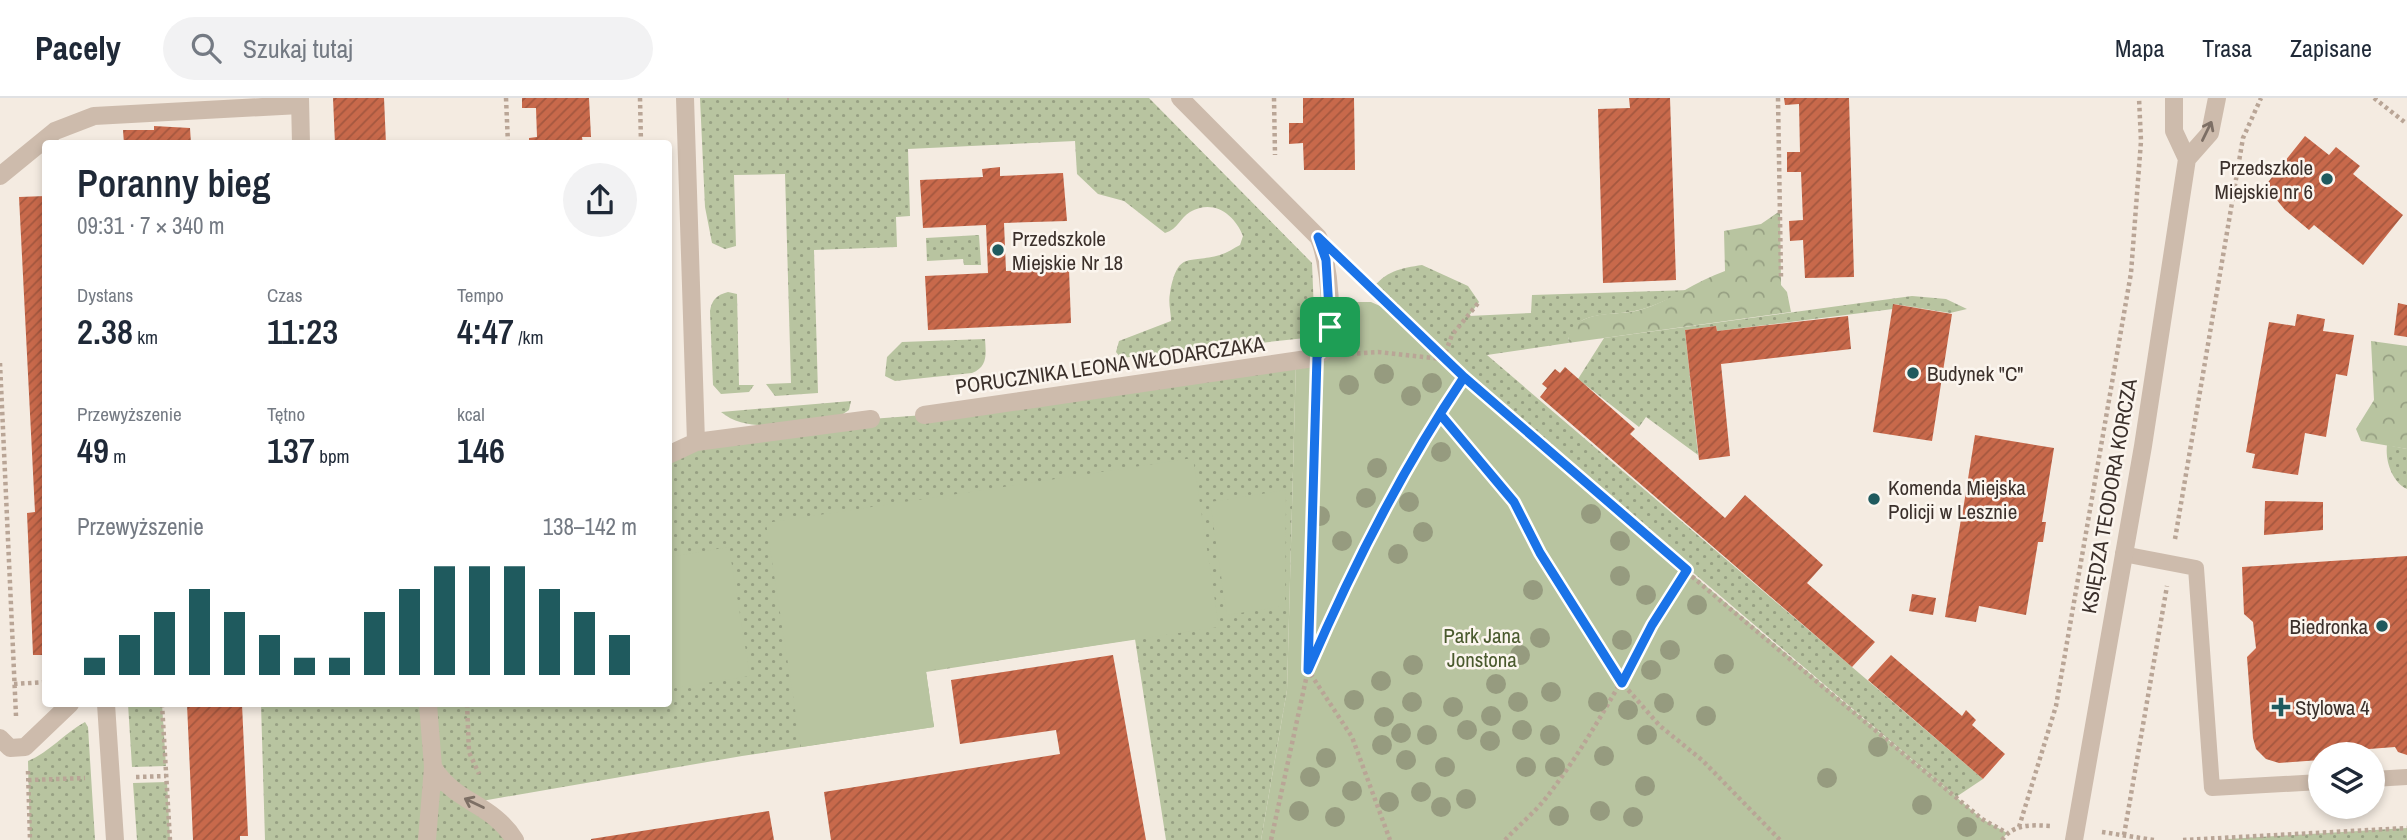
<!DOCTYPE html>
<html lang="pl">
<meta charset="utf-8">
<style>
body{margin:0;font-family:"Archivo Narrow",sans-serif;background:#f2f2f3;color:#1f2937;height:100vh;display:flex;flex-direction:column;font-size:26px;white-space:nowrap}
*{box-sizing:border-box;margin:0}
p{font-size:23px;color:#747a83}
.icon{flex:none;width:38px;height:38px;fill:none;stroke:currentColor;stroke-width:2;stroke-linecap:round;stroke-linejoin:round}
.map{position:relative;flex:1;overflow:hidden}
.panel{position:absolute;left:42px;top:42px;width:630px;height:567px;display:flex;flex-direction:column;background:#fff;border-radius:7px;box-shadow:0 4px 10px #0003}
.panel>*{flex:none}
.tools{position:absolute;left:2308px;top:644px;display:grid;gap:14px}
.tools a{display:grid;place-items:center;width:77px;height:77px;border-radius:50%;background:#fff;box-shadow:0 4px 10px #0003;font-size:35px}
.pin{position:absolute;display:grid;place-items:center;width:60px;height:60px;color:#fff;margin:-30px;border-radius:14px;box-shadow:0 4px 10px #0006}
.round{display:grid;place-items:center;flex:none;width:74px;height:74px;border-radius:37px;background:#f2f2f3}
.headline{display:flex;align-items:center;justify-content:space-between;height:119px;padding:0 35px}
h1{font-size:38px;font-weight:600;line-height:52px}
.stats{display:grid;grid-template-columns:repeat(3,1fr);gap:10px;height:119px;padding:7px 35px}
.stats div{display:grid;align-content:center}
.stats b{font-size:35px;font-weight:600}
.stats small{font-size:19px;font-weight:400}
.stats p{font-size:19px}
.chart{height:196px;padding:14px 35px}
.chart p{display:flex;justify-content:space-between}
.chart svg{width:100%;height:126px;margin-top:7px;stroke:#1f5a5e;stroke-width:6}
header{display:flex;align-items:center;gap:42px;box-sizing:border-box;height:98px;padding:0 35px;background:#fff;border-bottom:2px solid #e0e1e3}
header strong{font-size:33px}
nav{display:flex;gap:38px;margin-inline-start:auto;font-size:24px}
.search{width:490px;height:63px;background:#f2f2f3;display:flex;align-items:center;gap:18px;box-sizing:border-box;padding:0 24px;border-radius:38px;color:#747a83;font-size:26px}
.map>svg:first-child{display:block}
.grass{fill:url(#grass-dots)}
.forest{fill:url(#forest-crowns)}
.green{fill:#b8c4a0}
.building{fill:url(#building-hatch)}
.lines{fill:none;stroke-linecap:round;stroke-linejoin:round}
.path{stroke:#b9a596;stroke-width:4.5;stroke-dasharray:3.5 3.5;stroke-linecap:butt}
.service{stroke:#cdbbac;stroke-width:16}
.minor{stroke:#cdbbac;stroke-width:18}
.tertiary{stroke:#cdbbac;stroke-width:18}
.tree{fill:#969b7f}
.oneway{stroke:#7d6f65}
.route-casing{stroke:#fff;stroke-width:14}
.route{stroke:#1a73e8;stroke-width:9}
.poi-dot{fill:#1f5a5e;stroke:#fbf5ee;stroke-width:2.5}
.labels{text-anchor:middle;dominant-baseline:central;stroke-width:5;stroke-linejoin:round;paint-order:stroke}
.poi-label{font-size:21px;fill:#3b302b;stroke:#fbf5ee;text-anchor:start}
.street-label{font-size:21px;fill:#3b302b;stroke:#fbf5ee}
.park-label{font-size:21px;fill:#4a5a2e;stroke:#fbf5ee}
</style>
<header>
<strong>Pacely</strong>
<div class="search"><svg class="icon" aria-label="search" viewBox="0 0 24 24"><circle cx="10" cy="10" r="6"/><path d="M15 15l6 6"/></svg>Szukaj tutaj</div>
<nav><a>Mapa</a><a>Trasa</a><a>Zapisane</a></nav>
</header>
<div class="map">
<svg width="2407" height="742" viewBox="0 0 2407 742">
<defs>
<pattern id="grass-dots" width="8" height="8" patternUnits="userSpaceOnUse" patternTransform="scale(1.75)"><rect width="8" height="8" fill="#b8c4a0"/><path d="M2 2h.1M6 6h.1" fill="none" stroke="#97a083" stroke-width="1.8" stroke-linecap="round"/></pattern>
<pattern id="forest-crowns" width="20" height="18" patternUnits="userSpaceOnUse" patternTransform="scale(1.75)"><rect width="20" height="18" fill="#b8c4a0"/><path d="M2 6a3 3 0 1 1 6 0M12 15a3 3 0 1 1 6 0" fill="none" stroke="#97a083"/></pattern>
<pattern id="building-hatch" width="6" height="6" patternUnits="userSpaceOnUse" patternTransform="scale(1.75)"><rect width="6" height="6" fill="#c8694b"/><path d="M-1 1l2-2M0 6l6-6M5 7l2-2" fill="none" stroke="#a4573f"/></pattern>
</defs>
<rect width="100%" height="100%" fill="#f4ebe1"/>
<!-- grass -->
<path class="grass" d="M700 0H1149L1312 165 1315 239 1121 260 1116 254 1119 243 1171 223C1171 214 1168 205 1170 195 1178 152 1188 166 1220 157 1227 155 1234 150 1240 147L1243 138C1235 117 1214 100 1190 114 1180 120 1178 131 1165 135L1124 103 1098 96 1077 76 1075 43 908 51 910 118 896 119 897 149 814 152 818 295 775 298 766 286 791 285 785 76 734 77 736 148 725 151 712 145 705 109Z
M979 137 981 167H964L963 161 927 163 926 140Z
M1422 167 1468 188 1479 204 1469 218 1531 215 1532 197 1690 192C1673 198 1656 208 1639 212 1613 219 1572 210 1568 245L1487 257 1983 681 1956 699 1464 279 1372 192C1384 173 1402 170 1422 167Z
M728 194 737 196 739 287H754L749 294 721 296 713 287 710 213C712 201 717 197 728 194Z
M1912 198 1946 201 1967 211 1950 215 1894 206 1893 211 1717 233 1716 228 1685 232 1698 357 1646 319 1639 329 1578 281 1604 240Z
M985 241C986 256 988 269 972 275L895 283 885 278 887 259 902 244Z
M1296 263 1287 592 1261 742H1166L1135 541 926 574 934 629 742 658 476 704 515 742H265L261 606H668L669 357 871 321 924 317Z
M851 303 849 312 840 318C803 322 751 339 721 314Z
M2387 347 2407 351V391C2392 384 2385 363 2387 347Z
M128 606H162L166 668 132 669Z
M85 624 88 629 95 742H30L28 663C50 654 63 636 85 624Z
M167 684 170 742H137L133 685Z
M2407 730V742H2224L2228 741Z"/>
<!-- forest -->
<path class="forest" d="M1780 113 1781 187 1787 194 1791 214 1568 245C1569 237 1569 231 1576 226 1596 212 1618 218 1640 212 1671 203 1696 183 1725 173L1724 133 1761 126Z
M2371 243 2407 248V351L2361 343 2356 331 2374 302Z"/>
<!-- green -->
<path class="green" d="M1349 204H1371L1396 215 1443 261 1687 472 1982 721 2007 735 2002 742H1261L1287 592 1296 263 1317 258 1336 210Z
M1193 360 1219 529 926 573 934 629 801 649 766 425Z
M1286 392 1285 508 1227 517 1210 404Z
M729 449 750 578 669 591V459Z"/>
<!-- building -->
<path class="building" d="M333 0H384L386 46H335Z
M522 0H589L591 39H582L583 46H529V40L537 39 536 10H522Z
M1303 0H1354L1355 72H1304L1303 45 1289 46V25H1303Z
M1629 0H1670L1676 182 1603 185 1598 11 1630 10Z
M1784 0H1849L1854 179 1805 180 1803 142 1790 143 1789 123 1803 122 1801 74H1787V54H1800L1799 6 1785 7Z
M154 28 190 30 191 46H124L123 32H154Z
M2305 38 2329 57 2336 49 2360 68 2353 76 2403 117 2363 167 2314 127 2309 132 2285 112 2276 101 2278 99 2265 88Z
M1000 69V78L1063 75 1067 123 1004 125 1006 173 1069 171 1071 225 928 232 925 178 988 175 986 127 923 130 920 82 983 79 982 71Z
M46 98V557H33L27 415 35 414 19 99Z
M2398 205 2407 207V239L2394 237Z
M1893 206 1952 216 1932 343 1873 334Z
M2297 216 2325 221 2323 233 2354 237 2347 278 2336 276 2326 339 2305 335 2298 377 2252 370 2255 356 2246 354 2269 224 2295 228Z
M1848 218 1851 251 1721 266 1730 358 1699 362 1685 232 1716 228 1717 233Z
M1565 269 1635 331 1630 336 1725 420 1745 397 1823 467 1807 485 1875 544 1852 569 1540 299 1547 290 1542 286 1555 271 1560 275Z
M1975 337 2054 350 2042 424H2046L2043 444H2038L2026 517 1979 508 1976 524 1945 519 1961 421 1956 420 1957 411 1963 412Z
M2265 403 2323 404V432L2264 437Z
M2407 458V657L2398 654 2395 649 2369 651 2368 656H2320V662L2279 665 2266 661 2256 651 2253 640 2247 559 2256 550 2253 524 2244 516 2242 469Z
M1912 496 1936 500 1933 517 1909 513Z
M1113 557 1146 742H831L824 694 1060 656 1056 632 960 646 951 582Z
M1891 557 1962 618 1966 612 1976 622 1972 627 2005 656 1983 681 1868 582Z
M187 606H242L248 738H240V742H193Z
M769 713 774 742H591V741Z"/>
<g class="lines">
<!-- path -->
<path class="path" d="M506 0 508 46
M640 0 641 46
M787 0H789
M1274 0 1275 57
M1778 0 1781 179
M2374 0 2407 26
M1354 174C1553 367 1769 544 1982 721L2007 735
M1350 256 1378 254 1442 261
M1443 261 1452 237 1479 204
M0 265 16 618
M1316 283 1308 572 1352 639 1390 742
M1439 316 1514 404 1540 455 1622 585 1660 628 1702 662 1780 742
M2175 441 2243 40 2261 0
M14 586 46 584
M162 606 170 742
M467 606 469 654 479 676
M28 673 30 742
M136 679 166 678
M28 682 85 680
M2019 729 2056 608 2131 175 2141 43 2139 0
M2102 734 2154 742
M2124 737 2167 488
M1271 742 1308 572 1344 489 1410 364 1464 279
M1505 742C1518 728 1534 715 1546 700 1601 629 1638 547 1687 472
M2002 742C2014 725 2033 727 2052 728
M2183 742 2407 730"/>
<!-- service -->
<path class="service" d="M2123 456 2196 470 2212 690 2320 684
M2373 681 2407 679"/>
<!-- minor -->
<path class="minor" d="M300 0 301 46
M685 0 696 344
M0 78 55 33 94 18 300 7
M924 317 1307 261 1323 254C1336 235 1329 159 1318 139L1180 0
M668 357 696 344 871 321
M106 606 115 742
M0 640 10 650 25 649 70 606
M433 669C456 706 491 704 515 742
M427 742 433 669 428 606"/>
<!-- tertiary -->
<path class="tertiary" d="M2174 0V33L2187 61
M2074 742 2143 348 2187 61 2210 35 2217 0"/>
</g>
<!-- trees -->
<g class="tree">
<circle cx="1384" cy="276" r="10"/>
<circle cx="1432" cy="285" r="10"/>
<circle cx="1349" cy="287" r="10"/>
<circle cx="1411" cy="298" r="10"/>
<circle cx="1441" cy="354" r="10"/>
<circle cx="1377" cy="370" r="10"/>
<circle cx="1366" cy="400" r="10"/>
<circle cx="1409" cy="404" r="10"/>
<circle cx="1591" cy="416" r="10"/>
<circle cx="1320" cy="418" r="10"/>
<circle cx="1423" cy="434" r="10"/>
<circle cx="1342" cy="443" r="10"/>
<circle cx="1620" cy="443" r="10"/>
<circle cx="1398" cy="456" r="10"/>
<circle cx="1620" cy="478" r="10"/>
<circle cx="1533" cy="492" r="10"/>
<circle cx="1646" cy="497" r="10"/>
<circle cx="1697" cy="507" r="10"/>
<circle cx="1540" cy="540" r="10"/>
<circle cx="1622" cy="542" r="10"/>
<circle cx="1670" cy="552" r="10"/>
<circle cx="1520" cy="557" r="10"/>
<circle cx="1724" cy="566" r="10"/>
<circle cx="1413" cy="567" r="10"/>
<circle cx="1651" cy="572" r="10"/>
<circle cx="1381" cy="583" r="10"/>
<circle cx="1496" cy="586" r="10"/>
<circle cx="1551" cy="594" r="10"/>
<circle cx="1354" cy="602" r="10"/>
<circle cx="1412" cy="604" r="10"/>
<circle cx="1518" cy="604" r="10"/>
<circle cx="1598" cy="604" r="10"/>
<circle cx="1664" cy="605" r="10"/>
<circle cx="1453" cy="609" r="10"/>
<circle cx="1628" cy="612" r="10"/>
<circle cx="1491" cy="618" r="10"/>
<circle cx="1706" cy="618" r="10"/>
<circle cx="1384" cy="619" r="10"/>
<circle cx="1467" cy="632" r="10"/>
<circle cx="1522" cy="632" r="10"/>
<circle cx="1401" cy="635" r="10"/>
<circle cx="1427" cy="637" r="10"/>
<circle cx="1550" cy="637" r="10"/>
<circle cx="1647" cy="637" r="10"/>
<circle cx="1490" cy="643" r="10"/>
<circle cx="1382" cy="647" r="10"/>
<circle cx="1878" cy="649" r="10"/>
<circle cx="1604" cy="658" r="10"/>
<circle cx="1326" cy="660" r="10"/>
<circle cx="1406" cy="662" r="10"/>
<circle cx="1445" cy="669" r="10"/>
<circle cx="1526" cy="669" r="10"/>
<circle cx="1555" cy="669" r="10"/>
<circle cx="1310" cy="679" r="10"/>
<circle cx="1827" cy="680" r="10"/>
<circle cx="1645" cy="688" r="10"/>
<circle cx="1352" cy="693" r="10"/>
<circle cx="1421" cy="694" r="10"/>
<circle cx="1466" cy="701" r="10"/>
<circle cx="1389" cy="704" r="10"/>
<circle cx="1922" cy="707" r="10"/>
<circle cx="1441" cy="709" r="10"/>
<circle cx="1299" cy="713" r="10"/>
<circle cx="1600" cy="713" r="10"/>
<circle cx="1559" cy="718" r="10"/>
<circle cx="1335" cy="719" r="10"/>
<circle cx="1633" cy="719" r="10"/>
<circle cx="1967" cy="729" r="10"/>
</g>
<!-- one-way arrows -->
<defs><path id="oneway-shaft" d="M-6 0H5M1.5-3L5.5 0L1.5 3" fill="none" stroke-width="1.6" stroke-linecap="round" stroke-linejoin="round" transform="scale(1.75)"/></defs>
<g class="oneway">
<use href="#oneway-shaft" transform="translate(2207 33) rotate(-64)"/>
<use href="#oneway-shaft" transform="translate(474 705) rotate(-154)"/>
</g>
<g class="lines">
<!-- route casing -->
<g class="route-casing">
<path id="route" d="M1330 229 1328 247 1317 258 1308 572C1352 470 1402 371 1464 279L1687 472 1652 527 1622 585 1540 455 1514 404 1440 316 1464 279 1318 139 1326 162 1330 229"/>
</g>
<!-- route -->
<use href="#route" class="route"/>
</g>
<!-- markers -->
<g class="poi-dot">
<circle cx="2327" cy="81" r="7"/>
<circle cx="998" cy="152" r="7"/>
<circle cx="1913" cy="275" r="7"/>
<circle cx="1874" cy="401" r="7"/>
<circle cx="2382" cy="528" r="7"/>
<path d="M2277.5 598.5h7v7h7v7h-7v7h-7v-7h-7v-7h7z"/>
</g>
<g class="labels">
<!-- poi labels -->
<g class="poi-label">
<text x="2313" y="69" text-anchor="end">Przedszkole<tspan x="2313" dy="24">Miejskie nr 6</tspan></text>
<text x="1012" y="140">Przedszkole<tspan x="1012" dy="24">Miejskie Nr 18</tspan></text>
<text x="1927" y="275">Budynek "C"</text>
<text x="1888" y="389">Komenda Miejska<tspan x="1888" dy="24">Policji w Lesznie</tspan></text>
<text x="2368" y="528" text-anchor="end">Biedronka</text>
<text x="2295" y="609">Stylowa 4</text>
</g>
<!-- street labels -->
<g class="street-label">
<text transform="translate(1110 267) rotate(-8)">PORUCZNIKA LEONA WŁODARCZAKA</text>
<text transform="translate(2109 398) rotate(-80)">KSIĘDZA TEODORA KORCZA</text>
</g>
<!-- park labels -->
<g class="park-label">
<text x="1482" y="537">Park Jana<tspan x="1482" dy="24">Jonstona</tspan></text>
</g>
</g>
</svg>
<div class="tools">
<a><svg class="icon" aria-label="layers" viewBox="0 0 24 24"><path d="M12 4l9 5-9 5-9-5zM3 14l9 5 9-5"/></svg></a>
</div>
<div class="pin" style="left:1330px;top:229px;background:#1e9e55"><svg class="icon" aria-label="arrive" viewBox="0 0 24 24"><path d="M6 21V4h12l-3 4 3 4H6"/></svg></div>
<section class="panel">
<div class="headline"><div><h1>Poranny bieg</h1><p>09:31 · 7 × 340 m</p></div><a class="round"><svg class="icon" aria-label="share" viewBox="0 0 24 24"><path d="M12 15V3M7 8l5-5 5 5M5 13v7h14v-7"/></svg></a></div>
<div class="stats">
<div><p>Dystans</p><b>2.38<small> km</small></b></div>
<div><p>Czas</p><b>11:23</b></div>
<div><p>Tempo</p><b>4:47<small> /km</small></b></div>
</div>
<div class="stats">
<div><p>Przewyższenie</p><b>49<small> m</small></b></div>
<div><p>Tętno</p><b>137<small> bpm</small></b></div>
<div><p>kcal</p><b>146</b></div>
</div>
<div class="chart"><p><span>Przewyższenie</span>138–142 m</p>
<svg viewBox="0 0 160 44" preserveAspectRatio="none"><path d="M5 44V38M15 44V30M25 44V22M35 44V14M45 44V22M55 44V30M65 44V38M75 44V38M85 44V22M95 44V14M105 44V6M115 44V6M125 44V6M135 44V14M145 44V22M155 44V30"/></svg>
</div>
</section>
</div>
